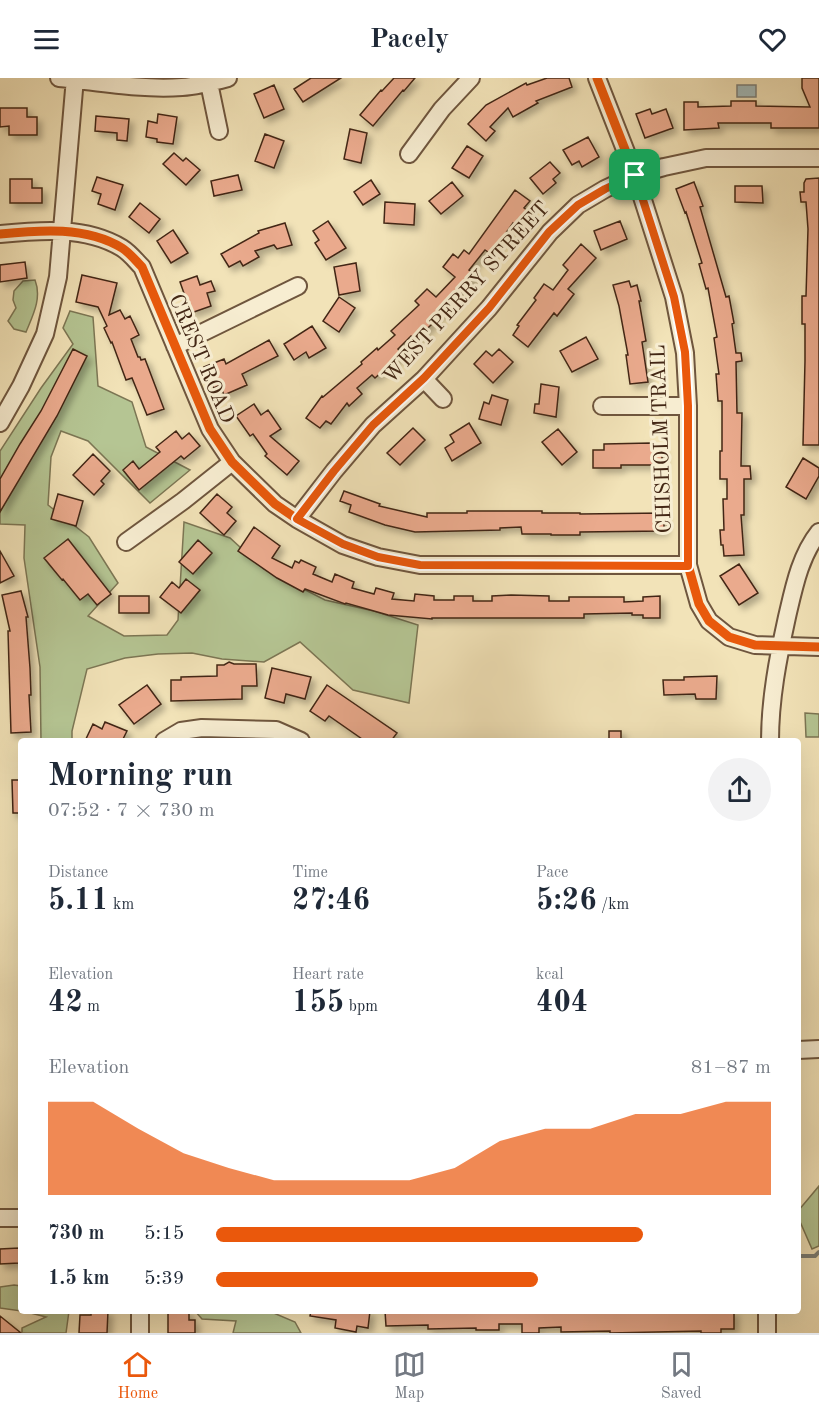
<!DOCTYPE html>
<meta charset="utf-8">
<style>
body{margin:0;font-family:"Old Standard TT",serif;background:#f2f2f3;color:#1f2937;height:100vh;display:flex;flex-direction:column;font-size:22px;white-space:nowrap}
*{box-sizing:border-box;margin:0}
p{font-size:20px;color:#747a83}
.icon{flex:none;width:33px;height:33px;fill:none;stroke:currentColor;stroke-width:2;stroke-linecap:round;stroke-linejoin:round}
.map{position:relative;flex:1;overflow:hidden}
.sheet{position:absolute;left:18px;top:660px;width:783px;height:576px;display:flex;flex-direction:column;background:#fff;border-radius:6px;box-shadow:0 6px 24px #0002}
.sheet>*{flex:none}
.pin{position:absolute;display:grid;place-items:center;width:51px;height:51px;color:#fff;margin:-26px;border-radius:12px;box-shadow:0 3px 9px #0006}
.round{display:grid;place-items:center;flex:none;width:63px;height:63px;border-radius:32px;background:#f2f2f3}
.head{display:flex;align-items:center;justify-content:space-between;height:102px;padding:0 30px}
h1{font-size:33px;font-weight:700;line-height:45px}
.stats{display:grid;grid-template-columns:repeat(3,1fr);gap:9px;height:102px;padding:6px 30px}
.stats div{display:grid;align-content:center}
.stats b{font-size:30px;font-weight:700}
.stats small{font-size:16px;font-weight:400}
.stats p{font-size:16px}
.chart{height:168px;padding:12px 30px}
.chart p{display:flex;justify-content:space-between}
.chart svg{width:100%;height:108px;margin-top:6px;fill:#ea580c;opacity:.7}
ul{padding:0 30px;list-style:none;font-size:20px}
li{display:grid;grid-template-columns:96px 72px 1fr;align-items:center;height:45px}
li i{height:15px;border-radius:8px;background:#ea580c}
header{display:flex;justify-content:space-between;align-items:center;height:78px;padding:0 30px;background:#fff;font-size:27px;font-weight:700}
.dock{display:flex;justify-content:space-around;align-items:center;height:84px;border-top:2px solid #e0e1e3;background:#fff;font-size:16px;color:#747a83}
.dock a{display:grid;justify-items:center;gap:3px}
.dock .selected{color:#ea580c}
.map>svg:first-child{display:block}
.green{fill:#b5c593;stroke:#7c7654;stroke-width:1.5}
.water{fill:#a2bbbb;stroke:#7c8079;stroke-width:1.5}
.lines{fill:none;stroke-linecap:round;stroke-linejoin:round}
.stream{stroke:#7c8079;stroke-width:4}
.building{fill:#eaaa8d;stroke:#432715;stroke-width:1.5;filter:url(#shadow)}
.minor-casing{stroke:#6f563e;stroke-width:20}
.minor{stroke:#f7edd1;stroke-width:16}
.cycleway-casing{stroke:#f7edd1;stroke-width:13}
.cycleway{stroke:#e8590c;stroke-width:9}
.route-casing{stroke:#fff;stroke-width:12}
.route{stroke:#ea580c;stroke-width:8}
.labels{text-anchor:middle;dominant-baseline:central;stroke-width:6;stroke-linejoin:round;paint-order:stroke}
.street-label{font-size:21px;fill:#432715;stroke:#f7edd1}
</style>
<header><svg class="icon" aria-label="menu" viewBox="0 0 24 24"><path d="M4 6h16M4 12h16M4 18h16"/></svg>Pacely<svg class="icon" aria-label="heart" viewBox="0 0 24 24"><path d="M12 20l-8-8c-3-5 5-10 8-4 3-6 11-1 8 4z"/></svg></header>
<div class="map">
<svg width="819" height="1255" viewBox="0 0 819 1255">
<defs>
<filter id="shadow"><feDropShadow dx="4.5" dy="4.5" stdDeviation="3" flood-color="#0004"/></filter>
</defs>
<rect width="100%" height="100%" fill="#f2e3b8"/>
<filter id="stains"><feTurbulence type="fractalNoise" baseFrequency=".00333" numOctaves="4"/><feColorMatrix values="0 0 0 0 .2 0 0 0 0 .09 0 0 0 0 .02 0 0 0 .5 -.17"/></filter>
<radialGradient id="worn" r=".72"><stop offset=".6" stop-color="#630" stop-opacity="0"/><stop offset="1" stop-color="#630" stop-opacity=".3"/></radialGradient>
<!-- green -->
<path class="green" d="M35 202C42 220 33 237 26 254L14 251 8 243 16 230 13 222 14 213 23 203Z
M70 233 93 239 98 308 132 324 146 369 190 392 150 425 88 363 61 353 51 379 48 427 89 459 118 505 88 538 124 558 167 557 178 542 184 444 230 460 264 491 325 522 374 533 418 547 409 625 353 612 300 564 264 584 222 581 192 575 158 576 125 580 87 591 72 653V663H41L40 589 24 480 25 447 0 446V373L41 310 73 266 63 250Z
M805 635 819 636V659H806Z
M819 1108V1168L812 1171 798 1139V1133Z
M14 1207 21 1208V1233L0 1230V1209Z
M23 1233H69L66 1255H22V1250L46 1239Z
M195 1233H269L295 1244 301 1255H233L236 1243 202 1241Z"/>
<!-- water -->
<path class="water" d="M737 7H756V19H737Z"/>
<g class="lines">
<!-- stream -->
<path class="stream" d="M798 1178H815L819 1174"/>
</g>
<!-- building -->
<path class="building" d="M311 0H341L303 24 294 11Z
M394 0H415L404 13 403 12 373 48 360 37 381 12 382 13Z
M547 0H569L572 9 536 23 538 25 513 39 508 30 490 49 495 53 486 63 468 46 486 27 526 5 527 7Z
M802 0H819V50H771V45H718L719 50 684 52V24H698V29L731 28V23H756V28L810 29 802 10Z
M274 7 284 31 264 40 254 16Z
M0 30H27V39H37V57H9V48L0 49Z
M650 31 652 36 666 31 673 50 645 60 636 36Z
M158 36 177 39 173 66 157 64V61L146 59 148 43 157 45Z
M96 38 129 41 127 63 117 62V55L95 53Z
M350 51 367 55 361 85 344 81Z
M265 56 284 63 274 90 255 83Z
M588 59 599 79 582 89 579 83 572 87 563 72Z
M467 68 483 78 469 100 452 90Z
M174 75 183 83 186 80 200 92 186 107 163 86Z
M550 84 560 95 553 101 556 105 543 116 530 100Z
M238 97 242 112 214 118 211 103Z
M97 99 123 107 115 132 98 126 101 116 92 113Z
M819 100V367H803L805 283V246H802V218H806L808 151 806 124H801L800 114H804V105L806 101Z
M10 101H32V110H42V125H10Z
M371 102 380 116 363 127 354 114Z
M452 104 463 118 441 136 429 123Z
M694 104 703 128 700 129 726 219 729 218 734 245 732 246 736 275H741L742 283 736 284 737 335H742L741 388H750L751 401H744V437H741L744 477 724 478 723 467H721L720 452H724L723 421H727V401H720V373H722V323H718L716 296H719L714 260 717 259 708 210 706 211 699 186 702 185 686 134 685 135 676 111Z
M735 108H762L763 125 735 124Z
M515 112 530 123 524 130 528 133 516 148 513 145 491 176 485 172 469 192 476 197 464 212 430 246 431 247 415 262 411 258 398 271 402 276 375 300 372 297 357 310 362 316 349 328 347 325 331 346 326 343 320 350 306 340 322 318 323 319 362 286 361 284 377 270 378 272 395 257 391 253 419 227 415 223 427 211 436 219 455 199 443 189 453 176 458 180 464 172 469 176Z
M385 124 415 126 414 147 384 145Z
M140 125 160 141 149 155 129 139Z
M328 143 346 170 326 182 315 165 319 162 313 153Z
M620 143 627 161 601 172 594 153Z
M285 145 292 167 277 171 274 167 255 173 259 179 243 188 240 183 229 189 221 176 259 155 258 153Z
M173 152 188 175 171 185 157 163Z
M581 166 596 180 568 211 574 216 557 238 554 235 528 269 513 257 519 248 517 247 536 222 534 220 544 206 553 212 568 192 563 187Z
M25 184 27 200 0 204V187Z
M356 185 360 213 339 217 334 189Z
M82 197 117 205 109 237 120 232 125 241 130 238 139 257 131 261 138 279H140L141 282 145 281 164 331 147 337 132 300 126 302 112 264 111 265 104 250 107 248 98 229 76 224Z
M197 198 200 207 211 203 215 213 207 215 211 228 191 235 180 204Z
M629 203 631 209 637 207 641 223H639L646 263 642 264 648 304 630 306 626 277H628L619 228 613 207Z
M339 219 355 230 339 254 323 243Z
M312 248 326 270 309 280 306 274 294 282 284 266Z
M586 259 598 281 572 294 560 273Z
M269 262 278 278 242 296 247 307 224 317 220 307 214 310 204 289 224 281 226 286Z
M73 271 87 278 57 338 0 434V401L20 366 41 333Z
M499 271 513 284 493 305 474 286 486 273 492 278Z
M541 306 559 309 556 339 534 335 535 326H539Z
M492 317 508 322 501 347 479 341 484 324 489 326Z
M254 326 261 337 268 332 281 351 270 358 299 383 287 397 265 378 267 376 253 356 250 358 236 338Z
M469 345 481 365 452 383 445 370 454 364 450 357Z
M413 350 425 362 400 387 387 375Z
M558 351 577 374 562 387 542 364Z
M176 353 182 361 189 355 200 368 184 381 181 378 139 412 123 392 133 383 139 391 160 374 156 369Z
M651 365V369L662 370V387H621V390H593V372H604V366Z
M93 376 110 393 101 403 104 406 94 417 73 397Z
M803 380 819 390V398L806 421 786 409Z
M344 413 380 426 379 428 427 439V435H467V433H542V435H580V436L664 435V453L580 454V457H551V456H522L521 449 500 450V452L415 454 385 447 349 434 351 427 340 423Z
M58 416 83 423 76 448 51 441Z
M217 416 232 429 227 435 236 443 224 457 200 435Z
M254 449 280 468 272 480 292 490 295 483 299 485 301 482 316 489 313 496 332 504 335 496 354 504 352 510 374 516 376 510 394 515 392 521 414 523 415 516 434 518V522H454V518H473V523H492V518L511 517 549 518V523H569V519H624V524L643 523V519L660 518V540H643V537H632V535L584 536V540H432V541L388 537 346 525 345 526 305 511 303 514 277 500 238 473Z
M68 461 111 516 97 527 88 516 80 522 63 501 62 502 44 480Z
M198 462 212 475 193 496 179 484Z
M0 473 14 498 0 505Z
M739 486 758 515 739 527 720 498Z
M186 501 200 512 181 535 160 519 172 504 179 510Z
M21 513 28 539H26L30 590 31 617H29L31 654 11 655 8 553H10L2 517Z
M119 518H149V535H119Z
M229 584 234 586H256L257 608H242V621L171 623V602H181V599L217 598V587H224Z
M272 590 311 599 305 621 286 616 284 625 265 620Z
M717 598 716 621H696L695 616 664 617 663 602H684V599Z
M147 607 161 626 134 646 119 627Z
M327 607 397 655 391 663H365L329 638 325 643 310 633Z
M105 644 127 653 122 663H85L93 646 102 651Z
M609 653H621V663H609Z
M12 702H21V735H13Z
M19 1170V1185L0 1186V1171Z
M91 1233H108L107 1255H79L80 1237H91Z
M168 1233H189V1242H195V1255H168Z
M311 1233H370L368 1250 357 1248 356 1254 335 1250 336 1242 310 1238Z
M385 1233H734V1251H721V1255H701V1253L610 1255V1253L561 1254V1249L539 1250V1255H522V1246H499V1252H476V1250L428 1251V1247L386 1248Z
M0 1238 21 1255H0Z"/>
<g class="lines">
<!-- minor casing -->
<g class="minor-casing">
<path id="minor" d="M59 0C99 4 141 12 182 9 197 8 213 4 228 0
M597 0 635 97 674 219 685 275 688 328V487L699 526 709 543 729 559 755 567 819 569
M209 5 219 53
M409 76 442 31 471 0
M0 156C40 152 86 148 122 170 130 175 136 183 142 189L210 351 232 384 275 426 297 441 343 467 378 479 420 487H688
M175 268 298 208
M424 301 443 321
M602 328H688
M0 345 21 308 45 256 58 199 75 0
M297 441 334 393 373 347 424 301 489 230 550 154 578 127 605 111 635 97 664 89 706 80H819
M126 464 183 423 232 384
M164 663 181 653 202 650 276 652 301 663
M770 663C770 621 778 580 787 539 794 509 800 478 819 454
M798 972 819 971
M0 1140H21
M767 1233V1255
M140 1255V1233"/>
</g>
<!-- minor -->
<use href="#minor" class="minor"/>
<!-- cycleway casing -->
<g class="cycleway-casing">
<path id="cycleway" d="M597 0 635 97 674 219 685 275 688 328V487L699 526 709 543 729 559 755 567 819 569
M0 156C40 152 86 148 122 170 130 175 136 183 142 189L210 351 232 384 275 426 297 441 343 467 378 479 420 487H688"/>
</g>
<!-- cycleway -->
<use href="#cycleway" class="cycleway"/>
</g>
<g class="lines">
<!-- route casing -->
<g class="route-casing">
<path id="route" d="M635 97 674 219 685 274 688 328V488L420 487 378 479 343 466 297 441 334 393 373 347 424 300 489 230 549 154 578 127 605 111Z"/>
</g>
<!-- route -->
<use href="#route" class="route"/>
</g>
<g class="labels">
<!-- street labels -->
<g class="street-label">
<text transform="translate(467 215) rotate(-48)">WEST PERRY STREET</text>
<text transform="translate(201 281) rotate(67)">CREST ROAD</text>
<text transform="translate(662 361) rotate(-92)">CHISHOLM TRAIL</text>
</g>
</g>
<rect width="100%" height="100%" filter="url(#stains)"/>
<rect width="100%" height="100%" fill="url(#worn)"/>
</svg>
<div class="pin" style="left:635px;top:97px;background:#1e9e55"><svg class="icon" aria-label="arrive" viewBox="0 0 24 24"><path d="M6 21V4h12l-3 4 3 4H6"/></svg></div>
<section class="sheet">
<div class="head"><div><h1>Morning run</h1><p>07:52 · 7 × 730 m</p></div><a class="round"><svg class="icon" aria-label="share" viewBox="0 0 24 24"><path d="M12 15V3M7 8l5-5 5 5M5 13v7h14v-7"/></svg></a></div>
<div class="stats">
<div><p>Distance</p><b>5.11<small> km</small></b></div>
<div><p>Time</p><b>27:46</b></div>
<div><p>Pace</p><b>5:26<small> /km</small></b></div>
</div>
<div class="stats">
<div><p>Elevation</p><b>42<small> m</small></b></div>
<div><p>Heart rate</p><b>155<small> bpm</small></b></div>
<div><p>kcal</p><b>404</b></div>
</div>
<div class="chart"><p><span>Elevation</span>81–87 m</p>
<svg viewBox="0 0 160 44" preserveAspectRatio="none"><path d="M0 44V6L10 6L20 17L30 27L40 33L50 38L60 38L70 38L80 38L90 33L100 22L110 17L120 17L130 11L140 11L150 6L160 6V44z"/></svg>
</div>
<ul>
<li><b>730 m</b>5:15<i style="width:77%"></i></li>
<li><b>1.5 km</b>5:39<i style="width:58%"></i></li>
</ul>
</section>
</div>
<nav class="dock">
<a class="selected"><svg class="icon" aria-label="home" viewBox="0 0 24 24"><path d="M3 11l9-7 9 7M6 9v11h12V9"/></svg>Home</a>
<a><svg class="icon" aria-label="map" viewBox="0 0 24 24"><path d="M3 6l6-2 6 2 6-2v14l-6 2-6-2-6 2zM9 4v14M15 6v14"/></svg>Map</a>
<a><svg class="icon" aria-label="saved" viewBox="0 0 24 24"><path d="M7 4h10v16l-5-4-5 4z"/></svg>Saved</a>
</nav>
